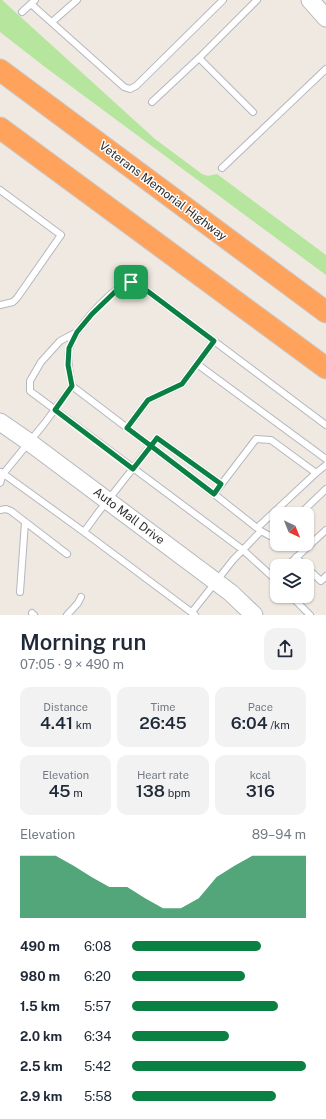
<!DOCTYPE html>
<meta charset="utf-8">
<style>
body{margin:0;font-family:"Public Sans",sans-serif;background:#f2f2f3;color:#1f2937;height:100vh;display:flex;flex-direction:column;font-size:15px;white-space:nowrap}
*{box-sizing:border-box;margin:0}
p{font-size:13px;color:#747a83}
.icon{flex:none;width:22px;height:22px;fill:none;stroke:currentColor;stroke-width:2;stroke-linecap:round;stroke-linejoin:round}
.map{position:relative;height:615px;overflow:hidden}
.panel{display:flex;flex-direction:column;background:#fff;flex:1}
.panel>*{flex:none}
.needle{width:26px;rotate:137deg}
.controls{position:absolute;left:270px;top:507px;display:grid;gap:8px}
.controls a{display:grid;place-items:center;width:44px;height:44px;border-radius:8px;background:#fff;box-shadow:0 1px 3px #0004;font-size:20px}
.pin{position:absolute;display:grid;place-items:center;width:34px;height:34px;color:#fff;margin:-17px;border-radius:8px;box-shadow:0 2px 6px #0006}
.round{display:grid;place-items:center;flex:none;width:42px;height:42px;border-radius:12px;background:#f2f2f3}
.summary{display:flex;align-items:center;justify-content:space-between;height:68px;padding:0 20px}
h1{font-size:22px;font-weight:600;line-height:30px}
.figures{display:grid;grid-template-columns:repeat(3,1fr);gap:6px;height:68px;padding:4px 20px}
.figures div{display:grid;align-content:center;border-radius:10px;background:#f2f2f3;text-align:center}
.figures b{font-size:17px;font-weight:600}
.figures small{font-size:11px;font-weight:400}
.figures p{font-size:11px}
.chart{height:112px;padding:8px 20px}
.chart p{display:flex;justify-content:space-between}
.chart svg{width:100%;height:72px;margin-top:4px;fill:#0b8043;opacity:.7}
ul{padding:0 20px;list-style:none;font-size:13px}
li{display:grid;grid-template-columns:64px 48px 1fr;align-items:center;height:30px}
li i{height:10px;border-radius:5px;background:#0b8043}
.map>svg:first-child{display:block}
.green{fill:#b6e59e}
.lines{fill:none;stroke-linecap:round;stroke-linejoin:round}
.lane-casing{stroke:#b4b7c1;stroke-width:8}
.secondary-casing{stroke:#b4b7c1;stroke-width:19}
.highway-casing{stroke:#c9c9c9;stroke-width:23}
.lane{stroke:#fff;stroke-width:6}
.secondary{stroke:#fff;stroke-width:17}
.highway{stroke:#ffa35c;stroke-width:21}
.route-casing{stroke:#fff;stroke-width:8}
.route{stroke:#0b8043;stroke-width:5}
.labels{text-anchor:middle;dominant-baseline:central;stroke-width:3;stroke-linejoin:round;paint-order:stroke}
.street-label{font-size:12px;fill:#2e2e2e;stroke:#fff}
</style>
<div class="map">
<svg width="326" height="615" viewBox="0 0 326 615">
<rect width="100%" height="100%" fill="#efe9e1"/>
<!-- green -->
<path class="green" d="M0 0H2L155 139 202 174 208 176 217 174 326 255V275L45 67 0 32Z"/>
<g class="lines">
<!-- lane casing -->
<g class="lane-casing">
<path id="lane" d="M31 4 124 87 130 89 136 86 223 0
M22 12 35 0
M52 22 77 0
M199 58 253 112
M152 102 199 58 257 0
M222 168 326 69
M0 190 61 235 17 298 13 302 0 305
M77 332 60 341 41 362 30 381V391L243 550 277 581
M197 364 326 459
M72 386C70 374 67 363 69 350 73 331 104 298 119 288 123 285 127 284 131 282L142 287 326 425
M127 428 148 400 182 384 214 341
M1 472 84 532 195 615
M0 483 3 474 44 424 72 386 214 494 261 531 233 560 192 612
M214 494 256 439 271 440 316 473 326 465
M0 510 6 509 11 511 67 554
M300 514 326 489
M257 528 316 473
M261 531 270 536 277 534
M84 532 97 514 157 438 221 484
M296 557 305 566
M287 566 326 530
M307 568 321 581 326 576
M20 592 25 522
M291 596 310 615
M32 613 34 615
M67 615 78 603 81 597"/>
</g>
<!-- secondary casing -->
<g class="secondary-casing">
<path id="secondary" d="M310 0 326 18
M0 422 29 442 215 581 231 593 254 615"/>
</g>
<!-- highway casing -->
<g class="highway-casing">
<path id="highway" d="M0 70 326 312
M0 128 326 368"/>
</g>
<!-- lane -->
<use href="#lane" class="lane"/>
<!-- secondary -->
<use href="#secondary" class="secondary"/>
<!-- highway -->
<use href="#highway" class="highway"/>
</g>
<g class="lines">
<!-- route casing -->
<g class="route-casing">
<path id="route" d="M131 282 119 288 92 314 77 332 69 348 68 365 72 386 55 410 133 469 151 446 214 494 221 484 157 438 151 446 127 428 148 400 182 384 214 341 142 287 131 282"/>
</g>
<!-- route -->
<use href="#route" class="route"/>
</g>
<g class="labels">
<!-- street labels -->
<g class="street-label">
<text transform="translate(163 191) rotate(37)">Veterans Memorial Highway</text>
<text transform="translate(129 516) rotate(37)">Auto Mall Drive</text>
</g>
</g>
</svg>
<div class="controls">
<a><svg class="needle" viewBox="-14 -14 28 28"><path d="M0-13l5 13h-10z" fill="#e53935"/><path d="M0 13l5-13h-10z" fill="#747a83"/></svg></a>
<a><svg class="icon" aria-label="layers" viewBox="0 0 24 24"><path d="M12 4l9 5-9 5-9-5zM3 14l9 5 9-5"/></svg></a>
</div>
<div class="pin" style="left:131px;top:282px;background:#1e9e55"><svg class="icon" aria-label="arrive" viewBox="0 0 24 24"><path d="M6 21V4h12l-3 4 3 4H6"/></svg></div>
</div>
<section class="panel">
<div class="summary"><div><h1>Morning run</h1><p>07:05 · 9 × 490 m</p></div><a class="round"><svg class="icon" aria-label="share" viewBox="0 0 24 24"><path d="M12 15V3M7 8l5-5 5 5M5 13v7h14v-7"/></svg></a></div>
<div class="figures">
<div><p>Distance</p><b>4.41<small> km</small></b></div>
<div><p>Time</p><b>26:45</b></div>
<div><p>Pace</p><b>6:04<small> /km</small></b></div>
</div>
<div class="figures">
<div><p>Elevation</p><b>45<small> m</small></b></div>
<div><p>Heart rate</p><b>138<small> bpm</small></b></div>
<div><p>kcal</p><b>316</b></div>
</div>
<div class="chart"><p><span>Elevation</span>89–94 m</p>
<svg viewBox="0 0 160 44" preserveAspectRatio="none"><path d="M0 44V6L10 6L20 6L30 12L40 19L50 25L60 25L70 32L80 38L90 38L100 32L110 19L120 12L130 6L140 6L150 6L160 6V44z"/></svg>
</div>
<ul>
<li><b>490 m</b>6:08<i style="width:74%"></i></li>
<li><b>980 m</b>6:20<i style="width:65%"></i></li>
<li><b>1.5 km</b>5:57<i style="width:84%"></i></li>
<li><b>2.0 km</b>6:34<i style="width:56%"></i></li>
<li><b>2.5 km</b>5:42<i style="width:100%"></i></li>
<li><b>2.9 km</b>5:58<i style="width:83%"></i></li>
</ul>
</section>
